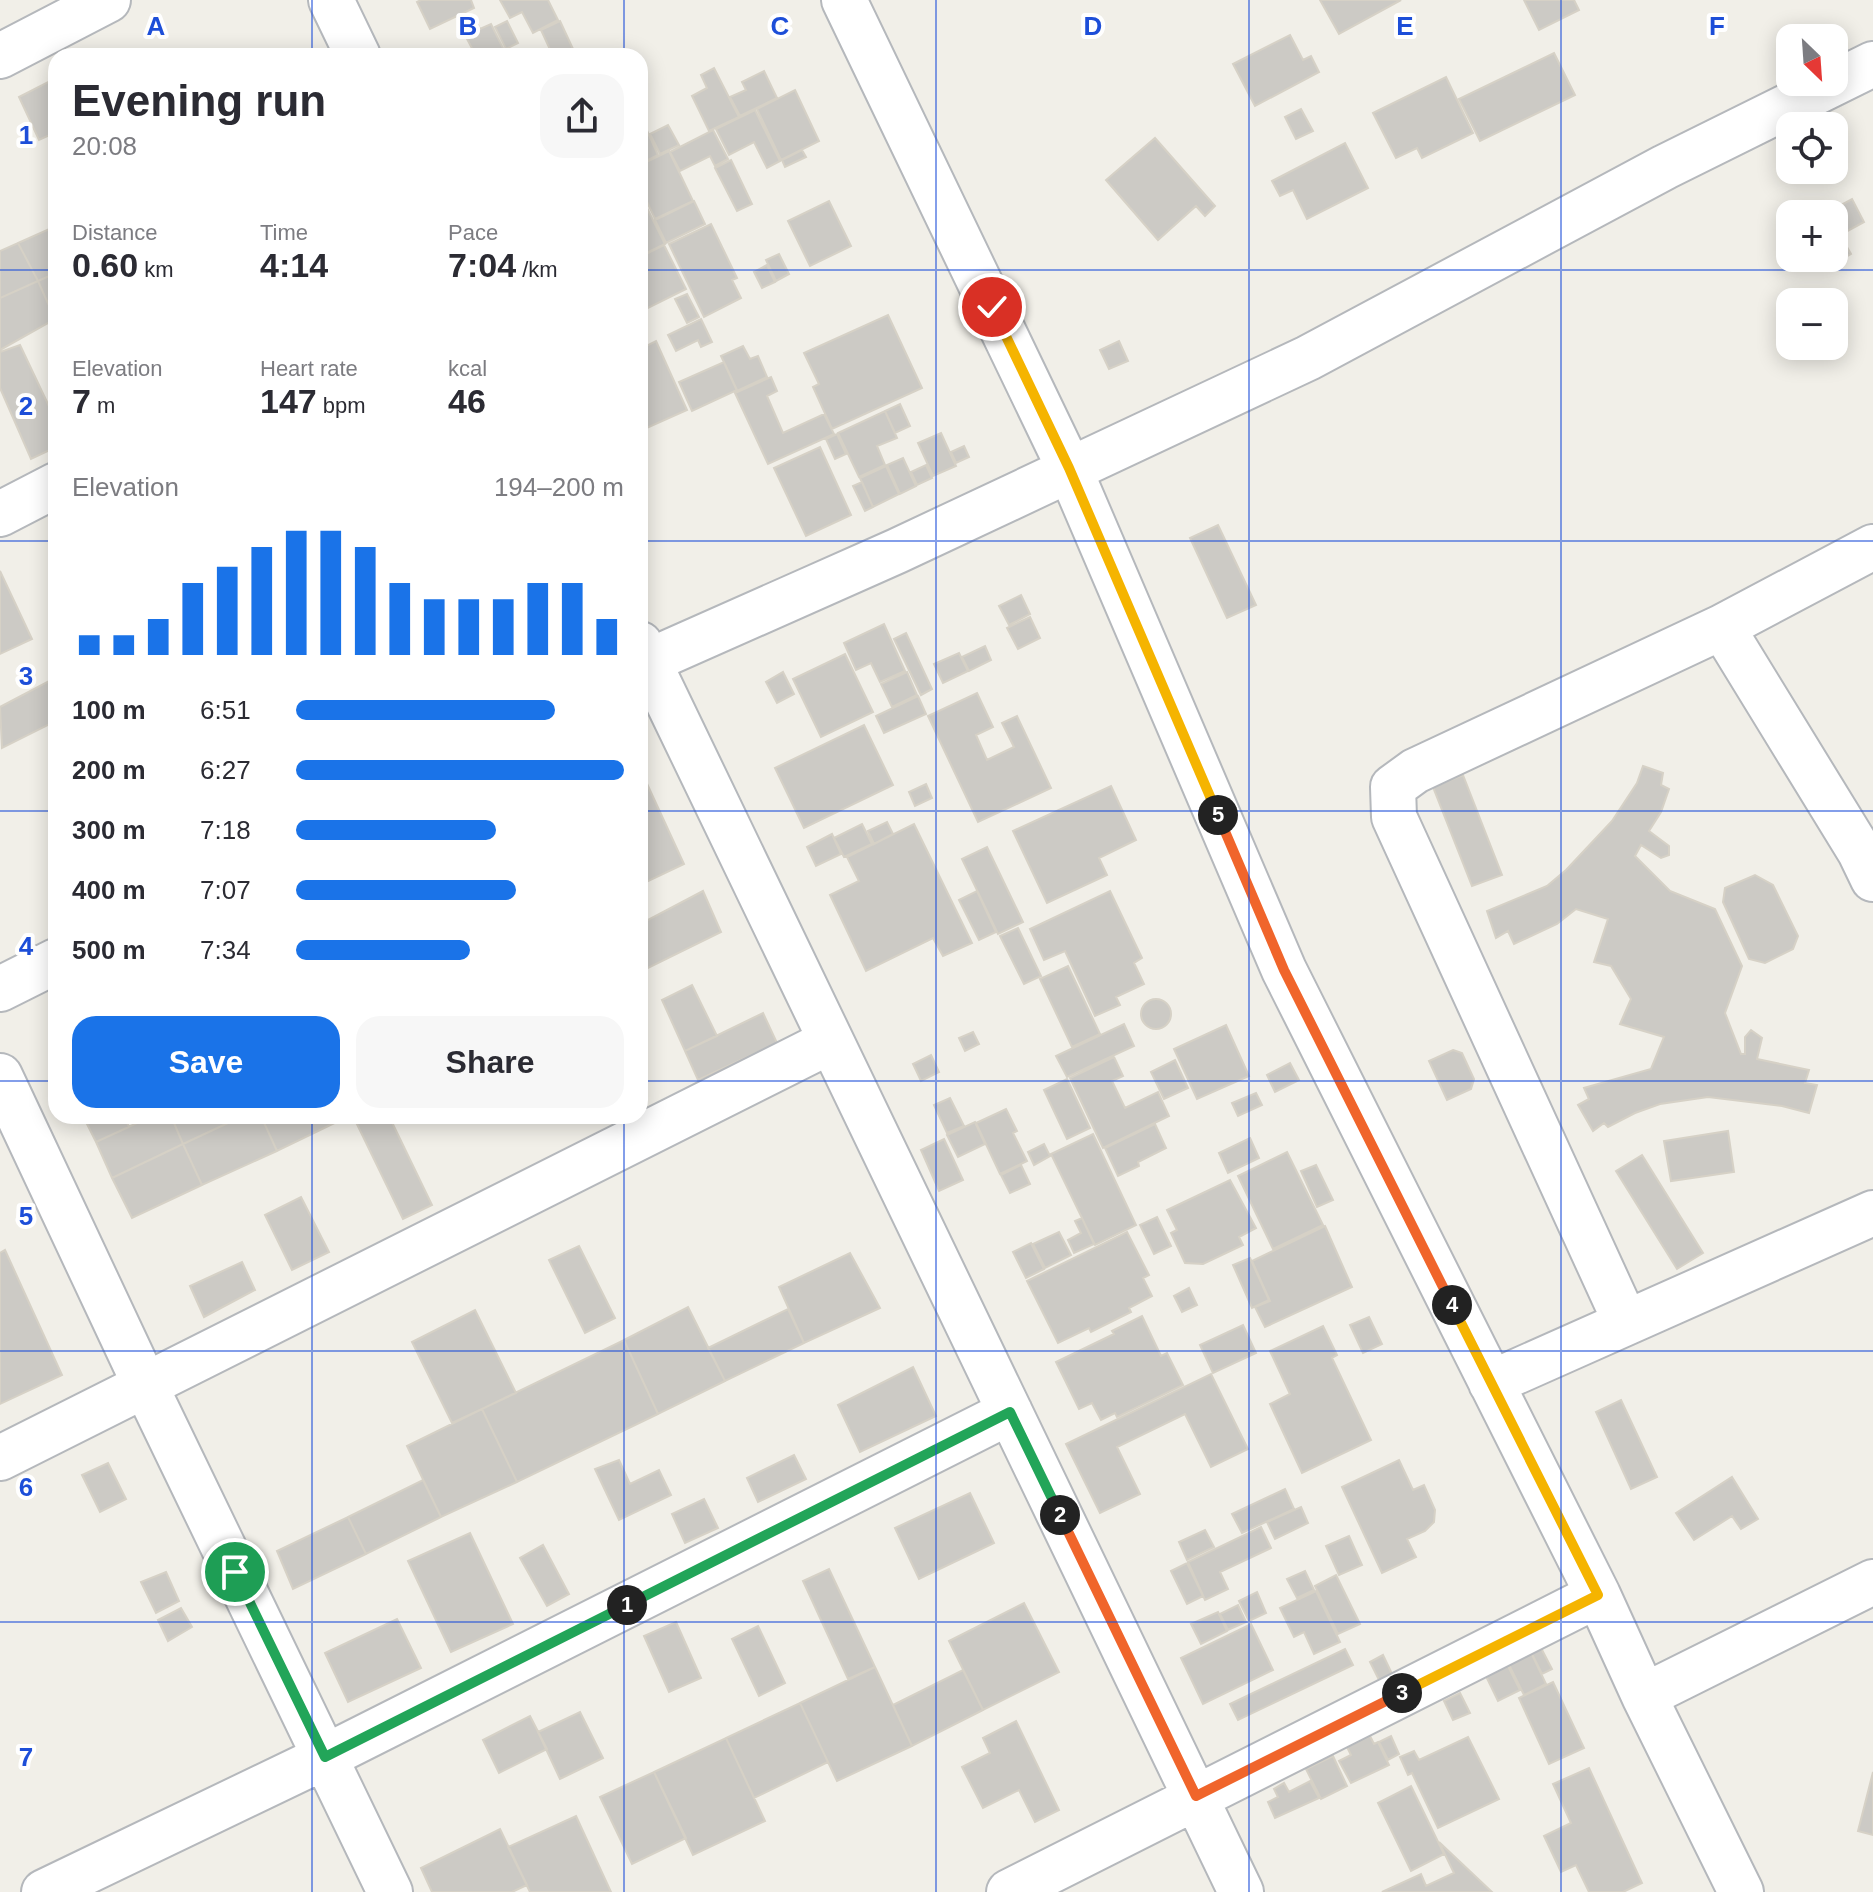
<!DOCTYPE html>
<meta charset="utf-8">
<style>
body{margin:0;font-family:Helvetica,sans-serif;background:#f7f7f7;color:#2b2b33;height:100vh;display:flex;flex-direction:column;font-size:30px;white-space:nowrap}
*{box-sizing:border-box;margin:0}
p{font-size:26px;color:#7c7c81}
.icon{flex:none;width:44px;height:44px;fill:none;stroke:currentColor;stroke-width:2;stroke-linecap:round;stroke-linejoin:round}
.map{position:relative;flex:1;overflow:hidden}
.sheet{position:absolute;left:48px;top:48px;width:600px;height:1076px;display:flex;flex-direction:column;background:#fff;border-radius:24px;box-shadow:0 4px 20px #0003}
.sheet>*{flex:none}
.needle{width:52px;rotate:155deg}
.controls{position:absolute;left:1776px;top:24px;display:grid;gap:16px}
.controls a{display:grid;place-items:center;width:72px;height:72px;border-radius:16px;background:#fff;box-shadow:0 4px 20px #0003;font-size:40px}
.pin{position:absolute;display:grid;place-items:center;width:68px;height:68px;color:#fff;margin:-34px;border:4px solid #fff;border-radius:50%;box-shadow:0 2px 8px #0007}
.km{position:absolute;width:40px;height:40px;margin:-20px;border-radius:50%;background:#222;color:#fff;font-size:22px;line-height:40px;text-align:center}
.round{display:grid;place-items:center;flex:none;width:84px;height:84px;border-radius:24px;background:#f7f7f7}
.overview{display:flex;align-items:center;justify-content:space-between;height:136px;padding:0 24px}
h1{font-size:44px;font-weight:600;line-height:60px}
.figures{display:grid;grid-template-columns:repeat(3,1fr);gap:12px;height:136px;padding:8px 24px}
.figures div{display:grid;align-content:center}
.figures b{font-size:34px;font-weight:600}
.figures small{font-size:22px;font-weight:400}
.figures p{font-size:22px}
.chart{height:224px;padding:16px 24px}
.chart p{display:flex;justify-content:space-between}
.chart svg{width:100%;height:144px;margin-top:8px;stroke:#1a73e8;stroke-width:6}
.primary-button{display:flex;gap:16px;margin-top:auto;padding:16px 24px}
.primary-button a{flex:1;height:92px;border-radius:24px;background:#1a73e8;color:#fff;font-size:32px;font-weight:600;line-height:92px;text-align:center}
.primary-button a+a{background:#f7f7f7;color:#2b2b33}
ul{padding:0 24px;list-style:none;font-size:26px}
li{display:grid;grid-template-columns:128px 96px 1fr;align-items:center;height:60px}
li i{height:20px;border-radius:10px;background:#1a73e8}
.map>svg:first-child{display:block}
.building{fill:#cccac5;stroke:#d6d1c6;stroke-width:2}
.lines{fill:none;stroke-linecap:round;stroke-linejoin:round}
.minor-casing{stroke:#b5b8bc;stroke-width:48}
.minor{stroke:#fff;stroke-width:44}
.split-1-casing{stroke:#fff;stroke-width:16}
.split-2-casing{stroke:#fff;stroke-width:16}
.split-3-casing{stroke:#fff;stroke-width:16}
.split-4-casing{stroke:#fff;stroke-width:16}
.split-5-casing{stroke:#fff;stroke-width:16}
.split-6-casing{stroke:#fff;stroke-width:16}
.split-1{stroke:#22a559;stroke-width:10}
.split-2{stroke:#22a559;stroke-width:10}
.split-3{stroke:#f0652b;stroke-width:10}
.split-4{stroke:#f5b400;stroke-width:10}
.split-5{stroke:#f0652b;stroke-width:10}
.split-6{stroke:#f5b400;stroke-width:10}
.grid{fill:none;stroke:#1d4ed8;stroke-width:2;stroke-opacity:0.55}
.grid-label{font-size:26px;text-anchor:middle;font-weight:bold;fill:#1d4ed8;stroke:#fff;stroke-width:8;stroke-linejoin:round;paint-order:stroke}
</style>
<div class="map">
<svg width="1873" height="1892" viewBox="0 0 1873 1892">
<rect width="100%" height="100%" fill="#f1efe8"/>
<!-- building -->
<path class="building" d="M421 0H471L474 8 430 29 417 2Z
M500 0H548L558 20 533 33 522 12 510 18Z
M1320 0H1401L1339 34Z
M1524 0H1574L1579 10 1539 30Z
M475 20 480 29 491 24 504 50 492 56H476L466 37 470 35 465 25Z
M507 21 518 43 506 49 495 27Z
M560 21 573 49 553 56 541 30Z
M1290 35 1303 60 1311 56 1319 72 1255 106 1233 64Z
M1554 53 1575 95 1480 141 1459 99Z
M714 68 739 117 709 131 692 96 707 88 701 75Z
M764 71 777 98 740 116 730 97 746 90 742 82Z
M1446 77 1473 133 1422 158 1417 148 1396 158 1373 113Z
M50 81 56 94V132L39 140 19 97Z
M795 90 819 141 781 160 757 109Z
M1301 109 1313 131 1296 139 1285 117Z
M755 110 780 161 767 168 754 142 729 155 716 129Z
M640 115 658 155 640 164Z
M668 125 679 145 660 154 650 134Z
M713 130 728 159 715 166 710 156 680 171 670 152Z
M1155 138 1215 206 1205 216 1196 206 1158 240 1106 180Z
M1345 143 1368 188 1307 219 1293 190 1280 196 1272 181Z
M802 150 806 157 785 167 782 160Z
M669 151 693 201 655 219 640 187V165Z
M731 160 752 204 737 211 715 168Z
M640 194 665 244 640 256Z
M1852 199 1864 222 1840 235 1851 254 1836 263 1833 258 1834 214H1824Z
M694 201 705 224 666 243 655 220Z
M829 201 851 246 810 266 788 221Z
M711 224 737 278 732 280 741 298 704 317 669 244Z
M56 226V273L38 281 18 243Z
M18 243 38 281 0 298V251Z
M664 245 686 289 646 309 640 297V257Z
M779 254 789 274 776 281 766 260Z
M767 265 775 282 762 288 754 272Z
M56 273V319H55L38 281Z
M38 281 55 319 0 350V298Z
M687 294 699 317 687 323 675 299Z
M888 315 922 388 832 429 813 387 819 384 804 353Z
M701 319 712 342 701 347 698 340 676 351 668 335Z
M656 341 687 410 640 431V349Z
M1119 341 1128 361 1109 369 1100 350Z
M20 345 56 421V447L31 459 0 388V352Z
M743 346 750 359 758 356 767 377 737 391 721 356Z
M724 362 737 390 692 411 679 382Z
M771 377 777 391 767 396 783 433 824 414 834 434 768 464 735 393Z
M900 404 910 426 895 433 885 411Z
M885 411 897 438 877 446 885 465 859 477 838 433Z
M941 433 956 466 933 476 918 443Z
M837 434 846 454 835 459 826 439Z
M964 446 969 457 956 463 951 452Z
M820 447 851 515 806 536 774 468Z
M903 458 916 486 900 494 887 465Z
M926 465 932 478 917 485 911 472Z
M886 466 899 494 873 507 860 478Z
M862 482 873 507 865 511 853 486Z
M1218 525 1256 605 1227 618 1190 538Z
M0 571 32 639 0 654Z
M1021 595 1030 614 1009 625 999 606Z
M1030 617 1040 638 1018 649 1007 628Z
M884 624 905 671 880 682 871 663 856 670 844 643Z
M906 633 932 689 921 695 894 639Z
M985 646 991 660 969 671 962 657Z
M959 653 968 671 943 683 934 664Z
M845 654 873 712 821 737 793 679Z
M783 672 794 694 777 703 766 682Z
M907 672 917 695 892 707 881 684Z
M49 681 56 695V721L2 748 0 707Z
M977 693 993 727 976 735 987 760 1014 747 1002 723 1017 716 1051 788 978 822 928 716Z
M918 696 926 714 884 733 876 716Z
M864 725 893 785 804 828 775 768Z
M1643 766 1663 773 1661 785 1669 789 1661 812 1649 831 1669 846V855L1661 858 1641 845 1635 856 1670 891 1715 909 1742 966 1725 1013 1741 1054H1745V1037L1751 1030 1762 1038 1757 1059 1809 1070 1805 1083 1817 1085 1809 1113 1782 1106 1708 1097 1660 1104 1635 1113 1608 1127 1604 1123 1593 1131 1578 1105 1589 1099 1584 1088 1651 1069 1664 1037 1620 1024 1631 999 1611 966 1594 962 1608 919 1576 909 1557 924 1514 944 1508 931 1496 938 1487 911 1547 886 1566 870 1612 821 1637 783Z
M643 775 684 864 640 885V777Z
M1463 775 1502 875 1472 886 1433 787Z
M926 784 932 798 915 806 909 792Z
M1111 786 1136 840 1099 858 1107 875 1047 903 1013 831Z
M887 822 893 834 874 844 868 831Z
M862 824 872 844 844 857 834 838Z
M914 824 972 943 943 956 933 938 866 971 830 895 859 881 847 857Z
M832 834 841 854 816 866 807 847Z
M987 847 1023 922 998 934 962 859Z
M1755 875 1773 885 1798 936 1793 949 1765 963 1749 959 1723 902 1725 888Z
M703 891 721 932 644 970 640 961V924Z
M977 891 996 932 979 940 959 900Z
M1110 891 1142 958 1134 963 1144 984 1116 997 1120 1005 1095 1016 1065 951 1044 960 1030 929Z
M1018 928 1041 976 1024 984 1000 936Z
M1068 966 1100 1034 1072 1047 1040 979Z
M692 985 717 1036 685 1051 662 1000Z
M1141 1014a15 15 0 1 1 30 0a15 15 0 1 1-30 0Z
M763 1013 777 1043 698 1080 685 1051Z
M1124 1024 1134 1046 1067 1077 1056 1056Z
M1226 1025 1249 1076 1197 1099 1174 1049Z
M973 1032 979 1044 965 1051 959 1038Z
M1453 1050 1462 1053 1474 1079 1471 1089 1447 1100 1429 1061Z
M931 1055 939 1072 921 1081 913 1064Z
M1114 1057 1123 1076 1112 1081 1125 1108 1158 1092 1169 1116 1103 1148 1070 1078Z
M1175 1060 1188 1088 1164 1099 1151 1072Z
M1290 1063 1299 1080 1275 1092 1267 1075Z
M1067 1079 1090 1128 1067 1139 1044 1090Z
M1256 1093 1262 1105 1238 1116 1232 1103Z
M950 1098 964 1126 947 1133 934 1105Z
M1006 1109 1017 1131 1013 1133 1027 1161 1000 1174 976 1123Z
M83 1116H124L129 1127 96 1142Z
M152 1116H171L183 1144 112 1178 96 1142Z
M171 1116H243L183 1144Z
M243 1116H261L277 1151 202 1185 183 1144Z
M261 1116H349L277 1151Z
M353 1116H389L432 1205 403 1219Z
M975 1122 985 1144 958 1157 947 1135Z
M1155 1124 1166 1148 1138 1162 1139 1166 1118 1176 1105 1148Z
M1728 1131 1734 1172 1671 1181 1664 1141Z
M1093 1134 1136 1225 1095 1245 1051 1154Z
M1250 1138 1259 1158 1228 1173 1219 1153Z
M944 1139 963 1180 939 1191 921 1150Z
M183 1144 202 1185 132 1218 112 1178Z
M1044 1144 1050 1156 1034 1165 1028 1152Z
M1287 1152 1323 1225 1273 1249 1238 1176Z
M1642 1155 1703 1253 1677 1269 1616 1171Z
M1021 1165 1030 1184 1010 1193 1001 1175Z
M1316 1165 1333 1200 1317 1207 1301 1171Z
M1230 1180 1256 1228 1239 1237 1243 1245 1203 1264 1185 1263 1171 1233 1177 1230 1167 1210Z
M301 1197 329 1252 292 1270 265 1215Z
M1157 1217 1171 1246 1154 1254 1140 1225Z
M1082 1218 1094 1244 1074 1253 1068 1240 1081 1233 1075 1221Z
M1325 1226 1352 1287 1265 1327 1255 1307 1270 1301 1252 1261Z
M1059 1232 1071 1255 1045 1268 1033 1244Z
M1127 1232 1149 1275 1143 1278 1152 1296 1129 1308 1131 1312 1091 1332 1089 1328 1058 1343 1027 1281Z
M1031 1243 1044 1269 1026 1278 1013 1252Z
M579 1246 615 1318 585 1333 549 1260Z
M5 1250 62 1375 0 1404V1253Z
M850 1253 880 1308 804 1343 779 1287Z
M1250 1258 1269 1300 1252 1308 1233 1265Z
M242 1262 255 1290 204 1317 190 1286Z
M1189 1288 1197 1305 1182 1312 1174 1296Z
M688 1307 725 1381 658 1414 624 1340Z
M788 1309 804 1343 725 1381 708 1348Z
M475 1310 516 1393 452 1423 412 1342Z
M1142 1316 1161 1356 1167 1353 1183 1385 1117 1417 1115 1413 1101 1420 1092 1403 1079 1409 1056 1362 1114 1334 1112 1331Z
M1369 1317 1382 1344 1363 1353 1350 1325Z
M1243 1325 1256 1353 1213 1373 1200 1345Z
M1323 1326 1337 1355 1332 1358 1371 1440 1302 1473 1270 1404 1290 1394 1270 1351Z
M624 1340 658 1414 517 1482 482 1409Z
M913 1367 936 1416 860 1452 838 1405Z
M1211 1374 1248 1449 1211 1467 1185 1414 1117 1447 1140 1494 1100 1513 1066 1444Z
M1621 1400 1657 1477 1631 1489 1596 1412Z
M482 1409 517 1482 441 1517 407 1446Z
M794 1455 806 1479 758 1502 747 1478Z
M619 1460 630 1484 659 1470 671 1495 619 1520 595 1469Z
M1399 1460 1413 1490 1424 1485 1435 1510 1434 1522 1425 1531 1407 1539 1416 1557 1382 1573 1342 1487Z
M108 1463 126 1499 100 1512 82 1475Z
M1732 1477 1758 1519 1741 1529 1732 1516 1694 1540 1676 1513Z
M423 1480 441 1517 366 1554 348 1517Z
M1285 1489 1294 1509 1242 1533 1232 1514Z
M970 1493 994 1543 919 1579 895 1528Z
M704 1499 718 1528 685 1543 672 1514Z
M1301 1507 1308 1523 1275 1539 1267 1522Z
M348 1517 366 1554 293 1589 277 1551Z
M1261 1527 1271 1548 1220 1572 1228 1589 1205 1600 1188 1562Z
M1205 1530 1214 1547 1187 1560 1179 1542Z
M470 1533 513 1624 451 1652 408 1561Z
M1349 1536 1362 1565 1339 1575 1326 1546Z
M543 1545 569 1594 547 1606 520 1558Z
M1187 1563 1203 1596 1187 1604 1171 1571Z
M829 1569 875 1667 848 1679 803 1581Z
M1305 1571 1314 1590 1297 1598 1287 1579Z
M166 1572 179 1601 156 1613 141 1582Z
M1336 1575 1360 1624 1338 1634 1315 1586Z
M1316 1591 1340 1642 1314 1654 1304 1632 1294 1637 1280 1608Z
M1257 1592 1266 1613 1249 1621 1239 1601Z
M1024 1603 1059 1672 983 1710 949 1641Z
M1238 1605 1246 1622 1228 1630 1220 1614Z
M181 1608 192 1627 168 1641 158 1620Z
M1218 1612 1227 1631 1201 1644 1191 1624Z
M397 1619 421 1668 348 1702 325 1653Z
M676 1622 701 1678 669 1692 644 1636Z
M1251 1624 1273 1670 1203 1704 1181 1658Z
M758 1626 785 1683 759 1696 732 1639Z
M1526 1642 1546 1684 1524 1695 1503 1653Z
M1540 1646 1552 1669 1542 1674 1531 1652Z
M1345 1649 1353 1665 1238 1720 1230 1704Z
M1383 1655 1394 1678 1381 1684 1370 1662Z
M1504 1658 1520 1690 1498 1701 1482 1668Z
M875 1667 912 1746 837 1781 800 1703Z
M963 1670 983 1710 912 1746 893 1705Z
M1553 1682 1584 1748 1549 1764 1519 1698Z
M1460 1693 1470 1713 1453 1720 1444 1701Z
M800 1703 828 1762 754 1798 726 1738Z
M580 1712 603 1758 560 1779 538 1732Z
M530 1716 547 1749 499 1773 483 1740Z
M1016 1721 1059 1810 1035 1822 1019 1790 983 1808 962 1767 990 1753 983 1738Z
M1370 1736 1374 1744 1378 1742 1389 1765 1351 1783 1339 1761 1351 1755 1347 1747Z
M1391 1736 1399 1754 1388 1760 1379 1742Z
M1468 1737 1499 1799 1438 1828 1412 1773 1408 1775 1400 1757 1414 1751 1419 1760Z
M726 1738 765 1821 693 1855 654 1772Z
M1333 1756 1347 1786 1321 1799 1306 1769Z
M1589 1768 1642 1883 1623 1892H1589L1576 1865 1561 1872 1544 1836 1571 1823 1553 1784Z
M654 1772 686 1838 632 1864 600 1797Z
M1873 1772V1835L1858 1831Z
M1310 1781 1319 1798 1275 1818 1268 1802 1278 1797 1274 1789 1284 1783 1289 1792Z
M1411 1786 1444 1854 1411 1871 1378 1803Z
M576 1816 611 1892H530L508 1847Z
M500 1829 527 1885 512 1892H432L421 1868Z
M1439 1842 1492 1892H1382L1421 1874 1426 1886 1454 1873Z"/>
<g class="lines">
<!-- minor casing -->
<g class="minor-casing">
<path id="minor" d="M331 0 358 56
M844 0 1069 468 1284 970 1598 1595 1644 1696 1741 1892
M0 56 108 0
M0 514 56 485
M1722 627 1860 852 1873 879
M640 644 1241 1892
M640 665 897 551 1308 358 1665 167 1873 64
M0 989 56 961
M0 1076 146 1387 390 1892
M1626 1323 1394 817 1393 787 1415 771 1722 627 1873 547
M1491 1383 1873 1213
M0 1458 831 1041
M1644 1696 1873 1582
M44 1892 325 1757 1010 1412
M1009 1892 1598 1595"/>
</g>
<!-- minor -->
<use href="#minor" class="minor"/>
</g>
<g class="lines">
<!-- split-1 casing -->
<g class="split-1-casing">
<path id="split-1" d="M235 1572 325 1757 627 1605"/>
</g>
<!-- split-2 casing -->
<g class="split-2-casing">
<path id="split-2" d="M627 1605 1010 1412 1060 1515"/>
</g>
<!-- split-3 casing -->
<g class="split-3-casing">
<path id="split-3" d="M1060 1515 1196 1796 1402 1693"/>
</g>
<!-- split-4 casing -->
<g class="split-4-casing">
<path id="split-4" d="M1402 1693 1598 1595 1452 1305"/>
</g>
<!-- split-5 casing -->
<g class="split-5-casing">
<path id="split-5" d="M1218 815 1284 970 1452 1305"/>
</g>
<!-- split-6 casing -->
<g class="split-6-casing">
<path id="split-6" d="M992 307 1069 468 1218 815"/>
</g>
<!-- split-1 -->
<use href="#split-1" class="split-1"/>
<!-- split-2 -->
<use href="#split-2" class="split-2"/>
<!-- split-3 -->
<use href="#split-3" class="split-3"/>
<!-- split-4 -->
<use href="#split-4" class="split-4"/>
<!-- split-5 -->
<use href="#split-5" class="split-5"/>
<!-- split-6 -->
<use href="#split-6" class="split-6"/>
</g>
<!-- grid -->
<path class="grid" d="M312 0V56M624 0V56M936 0V1892M1249 0V1892M1561 0V1892M0 270H56M640 270H1873M0 541H56M640 541H1873M0 811H56M640 811H1873M0 1081H56M640 1081H1873M312 1116V1892M624 1116V1892M0 1351H1873M0 1622H1873"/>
<g class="grid-label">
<text x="156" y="35">A</text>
<text x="468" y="35">B</text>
<text x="780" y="35">C</text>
<text x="1093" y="35">D</text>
<text x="1405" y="35">E</text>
<text x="1717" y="35">F</text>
<text x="26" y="144">1</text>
<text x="26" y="415">2</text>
<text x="26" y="685">3</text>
<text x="26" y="955">4</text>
<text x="26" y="1225">5</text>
<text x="26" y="1496">6</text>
<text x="26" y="1766">7</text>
</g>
</svg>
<div class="controls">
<a><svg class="needle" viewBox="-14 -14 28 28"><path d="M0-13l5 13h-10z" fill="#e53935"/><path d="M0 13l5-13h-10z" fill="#7c7c81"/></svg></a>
<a><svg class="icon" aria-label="locate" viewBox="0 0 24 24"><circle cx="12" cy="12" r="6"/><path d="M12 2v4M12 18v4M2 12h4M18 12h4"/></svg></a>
<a>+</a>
<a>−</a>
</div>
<div class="pin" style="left:235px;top:1572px;background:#1e9e55"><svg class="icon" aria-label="arrive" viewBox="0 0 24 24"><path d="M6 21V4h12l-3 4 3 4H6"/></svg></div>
<div class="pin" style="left:992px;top:307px;background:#d93025"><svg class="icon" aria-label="check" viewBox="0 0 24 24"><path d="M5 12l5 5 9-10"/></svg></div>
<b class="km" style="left:627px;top:1605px">1</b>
<b class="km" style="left:1060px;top:1515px">2</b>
<b class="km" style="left:1402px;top:1693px">3</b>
<b class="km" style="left:1452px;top:1305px">4</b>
<b class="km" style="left:1218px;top:815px">5</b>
<section class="sheet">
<div class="overview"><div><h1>Evening run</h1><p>20:08</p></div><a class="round"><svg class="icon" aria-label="share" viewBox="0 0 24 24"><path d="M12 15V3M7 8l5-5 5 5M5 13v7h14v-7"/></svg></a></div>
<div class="figures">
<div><p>Distance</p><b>0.60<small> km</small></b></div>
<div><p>Time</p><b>4:14</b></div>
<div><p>Pace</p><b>7:04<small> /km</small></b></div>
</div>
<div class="figures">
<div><p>Elevation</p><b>7<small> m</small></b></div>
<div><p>Heart rate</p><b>147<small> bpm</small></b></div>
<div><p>kcal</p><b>46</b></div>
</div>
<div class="chart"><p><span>Elevation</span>194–200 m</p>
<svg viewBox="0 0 160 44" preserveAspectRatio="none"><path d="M5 44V38M15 44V38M25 44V33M35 44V22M45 44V17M55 44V11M65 44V6M75 44V6M85 44V11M95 44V22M105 44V27M115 44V27M125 44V27M135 44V22M145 44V22M155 44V33"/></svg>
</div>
<ul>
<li><b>100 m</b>6:51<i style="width:79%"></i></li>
<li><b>200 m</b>6:27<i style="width:100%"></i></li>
<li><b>300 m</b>7:18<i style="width:61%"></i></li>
<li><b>400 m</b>7:07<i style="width:67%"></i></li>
<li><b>500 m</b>7:34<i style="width:53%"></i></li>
</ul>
<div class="primary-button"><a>Save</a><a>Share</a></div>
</section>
</div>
